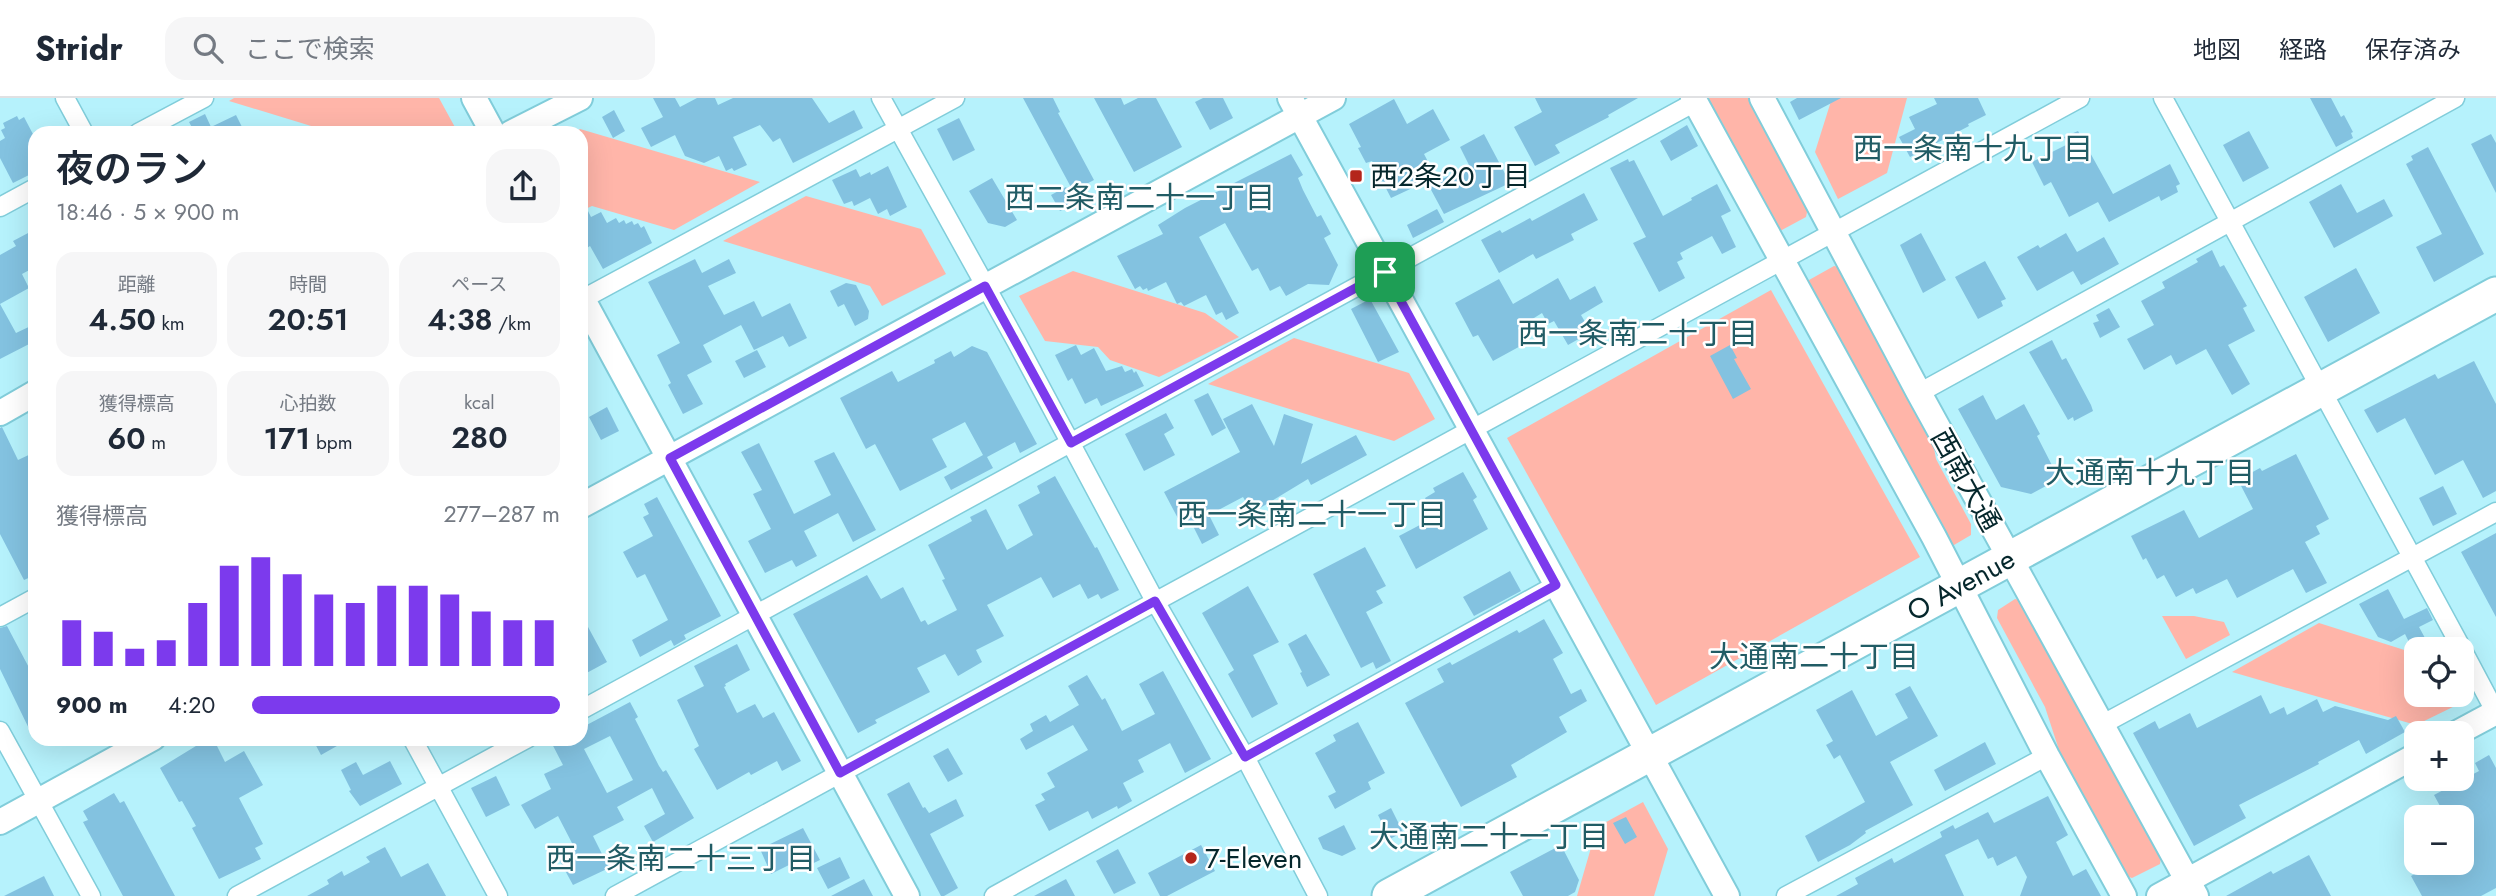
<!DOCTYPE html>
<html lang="ja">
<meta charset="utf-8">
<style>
body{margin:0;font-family:Jost,"Noto Sans JP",sans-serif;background:#f6f6f7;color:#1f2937;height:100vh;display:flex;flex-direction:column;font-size:26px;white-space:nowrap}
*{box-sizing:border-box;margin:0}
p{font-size:23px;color:#747a83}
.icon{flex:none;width:38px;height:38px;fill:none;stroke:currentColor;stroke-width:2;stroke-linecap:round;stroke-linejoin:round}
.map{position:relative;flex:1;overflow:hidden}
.sheet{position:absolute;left:28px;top:28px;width:560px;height:620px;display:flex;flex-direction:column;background:#fff;border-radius:21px;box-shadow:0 7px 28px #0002}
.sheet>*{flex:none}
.fabs{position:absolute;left:2404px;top:539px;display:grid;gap:14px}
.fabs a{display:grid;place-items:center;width:70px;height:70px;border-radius:14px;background:#fff;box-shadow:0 7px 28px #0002;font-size:35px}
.pin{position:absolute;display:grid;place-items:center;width:60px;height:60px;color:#fff;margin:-30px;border-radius:14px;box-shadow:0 4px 10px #0006}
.round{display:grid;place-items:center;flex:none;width:74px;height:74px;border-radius:21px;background:#f6f6f7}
.headline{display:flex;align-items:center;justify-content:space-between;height:119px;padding:0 28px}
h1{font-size:38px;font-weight:600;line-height:52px}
.figures{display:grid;grid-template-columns:repeat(3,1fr);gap:10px;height:119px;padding:7px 28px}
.figures div{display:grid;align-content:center;border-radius:18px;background:#f6f6f7;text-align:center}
.figures b{font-size:30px;font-weight:600}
.figures small{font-size:19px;font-weight:400}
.figures p{font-size:19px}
.chart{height:196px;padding:14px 28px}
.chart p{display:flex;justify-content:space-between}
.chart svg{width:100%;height:126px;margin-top:7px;stroke:#7c3aed;stroke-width:6}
ul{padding:0 28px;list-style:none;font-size:23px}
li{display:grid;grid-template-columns:112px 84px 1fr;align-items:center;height:52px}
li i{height:18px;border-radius:9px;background:#7c3aed}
header{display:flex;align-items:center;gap:42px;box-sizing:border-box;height:98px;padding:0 35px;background:#fff;border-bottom:2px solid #e0e1e3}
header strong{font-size:33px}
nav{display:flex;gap:38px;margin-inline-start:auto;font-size:24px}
.search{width:490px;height:63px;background:#f6f6f7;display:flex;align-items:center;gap:18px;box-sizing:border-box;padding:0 24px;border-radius:21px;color:#747a83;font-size:26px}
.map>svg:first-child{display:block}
.green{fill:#ffb5a9}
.building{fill:#83c2e0;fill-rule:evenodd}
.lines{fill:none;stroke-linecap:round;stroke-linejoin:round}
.street-casing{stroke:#81cdda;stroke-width:21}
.secondary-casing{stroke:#81cdda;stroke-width:28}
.highway-casing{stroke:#81cdda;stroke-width:37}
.street{stroke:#fff;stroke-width:18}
.secondary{stroke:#fff;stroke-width:24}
.highway{stroke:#fff;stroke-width:33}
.route-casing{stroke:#fff;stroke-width:14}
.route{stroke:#7c3aed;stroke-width:9}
.poi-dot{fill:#b4261b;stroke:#fff;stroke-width:2.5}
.labels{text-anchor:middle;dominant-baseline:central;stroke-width:5;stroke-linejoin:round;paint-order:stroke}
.poi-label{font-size:28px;fill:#05272c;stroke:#fff;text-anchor:start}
.street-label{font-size:28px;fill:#05272c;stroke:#fff}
.neighbourhood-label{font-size:30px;fill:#215c65;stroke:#fff}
</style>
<header>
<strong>Stridr</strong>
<div class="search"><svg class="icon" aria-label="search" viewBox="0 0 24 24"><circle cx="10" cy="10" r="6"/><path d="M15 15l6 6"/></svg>ここで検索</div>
<nav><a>地図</a><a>経路</a><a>保存済み</a></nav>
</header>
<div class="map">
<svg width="2496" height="798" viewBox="0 0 2496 798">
<rect width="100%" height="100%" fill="#b6f2fc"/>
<!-- green -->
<path class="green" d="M234 0H439L457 33 334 35 229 3Z
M1704 0H1749L1808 109 1806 119 1780 133 1774 131Z
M1832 0H1907L1887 75 1838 101 1815 54Z
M580 31 760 84 674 132 592 108 581 113V35H573Z
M806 98 921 131 946 176 882 208 870 188 723 143Z
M1834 168 1844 170 1932 339 1936 361 1971 426V437L1954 447 1946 444 1809 189V182Z
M1073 173 1205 215 1239 239 1159 279 1110 262 1098 249 1045 243 1019 198Z
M1771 192 1920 459 1656 607 1507 340Z
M1294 240 1409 275 1435 321 1394 343 1208 286Z
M2015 501 2024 503 2161 759 2160 766 2132 780 2126 778 2061 658 2045 609 1997 520 1998 512Z
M2162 518H2194L2224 524 2230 537 2186 561Z
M2319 525 2417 556V597H2454L2459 606 2416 627 2232 574Z
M1643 704 1668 751 1654 798H1577L1597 729Z"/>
<!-- building -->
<path class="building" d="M653 0H675L680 9 697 0H715L718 7 733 0H812L829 25 854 12 863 30 793 65 780 40 773 44 760 27 733 39 747 67 734 73 732 70 726 73 719 58 704 65 685 58 675 37 651 49 641 30 663 19Z
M1023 0H1053L1060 14 1058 15 1094 82 1073 93Z
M1094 0H1121L1124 7 1138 0H1156L1182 49 1134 74Z
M1203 0H1223L1233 20 1210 32 1195 4Z
M1535 0H1638L1608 17 1609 19 1555 47 1560 55 1535 68 1514 29 1542 14Z
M1797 0H1841L1799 22 1790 4Z
M1934 0H1978L1986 17 1968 26 1969 28 1910 59 1899 39 1915 31 1909 19 1937 6Z
M2310 0H2331L2341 19 2344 17 2353 34 2351 35 2353 40 2336 49Z
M1394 1 1407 26 1433 11 1450 42 1424 56 1436 79 1391 100 1372 63 1366 65 1358 50 1361 49 1349 26Z
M614 12 625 33 613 40 602 19Z
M205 16 211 29 236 17 245 35H195L189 24Z
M17 18 19 22 24 19 35 40V74L13 85 0 60V43L5 40 1 32 5 30 3 25Z
M959 20 975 52 953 63 937 31Z
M1687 27 1698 48 1671 63 1660 43Z
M2078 33 2113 96 2170 66 2180 86 2176 88 2178 94 2161 103 2159 98 2109 124 2098 104 2069 119 2051 84 2044 88 2032 64 2068 46 2064 39Z
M2249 33 2269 70 2243 84 2223 47Z
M1484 36 1510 85 1444 116 1429 88 1469 67 1460 49Z
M2491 36 2496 45V95L2471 46Z
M2428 49 2484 156 2434 184 2416 149 2442 136 2406 66 2413 62 2411 58Z
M1291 56 1303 77 1298 80 1303 92 1317 119 1321 117 1331 136 1324 140 1338 167 1329 187 1308 186 1286 198 1280 188 1270 193 1258 170 1252 173 1225 125 1199 139 1239 215 1226 222 1222 214 1216 217 1206 197 1184 208 1181 204 1177 206 1166 184 1148 193 1147 190 1143 192 1140 188 1135 191 1117 158 1163 136 1158 127 1185 110Z
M1628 61 1629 64 1634 62 1663 118 1692 102 1691 100 1717 86 1731 113 1721 118 1736 149 1722 156 1712 138 1680 155 1683 161 1677 164 1685 180 1659 194 1633 145 1646 139 1610 70Z
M888 68 907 109 890 118 887 111 878 116 870 100 854 108 852 103 844 106 832 82 856 71 860 79 870 74 871 77Z
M992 80 1017 122 1005 129 988 125 969 93Z
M2341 86 2357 115 2384 101 2393 118 2334 150 2309 104Z
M1066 89 1075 106 1060 113 1051 97Z
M1584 95 1598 122 1571 136 1574 142 1536 161 1533 156 1499 175 1481 142 1500 132 1502 135 1530 120 1532 123Z
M581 99 591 119 601 114 607 125 616 120 619 125 624 122 626 126 632 123 634 127 638 125 641 130 644 128 652 145 603 171 590 148 587 150 581 139Z
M1437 111 1444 124 1413 140 1407 127Z
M30 134 35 144V169L22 176 29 190 0 206 16 235 35 226V243L0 261V157L16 148 13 143Z
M1921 135 1946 182 1923 195 1900 147Z
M2066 135 2077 154 2104 139 2119 166 2081 187 2073 173 2037 193 2017 159 2038 147 2040 150Z
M2212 152 2220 169 2224 167 2247 208 2243 210 2255 233 2228 247 2250 286 2232 297 2206 251 2176 267 2171 257 2144 272 2127 241 2154 227 2141 203 2165 190 2162 184 2198 164 2196 161Z
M695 161 702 175 729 161 736 175 708 188 724 217 754 203 762 219 790 205 807 240 789 249 783 238 754 252 741 227 703 247 712 264 687 277 703 306 683 316 668 287 671 285 657 257 680 245 648 184Z
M1985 163 2006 201 2001 203 2003 208 1978 221 1955 179Z
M2356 170 2380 215 2328 244 2304 199Z
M1558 180 1570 202 1595 188 1603 204 1581 217 1591 234 1568 247 1554 223 1548 226 1542 215 1518 230 1526 245 1493 263 1478 237 1473 239 1455 205 1499 181 1513 206Z
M846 185 856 187 869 213 868 221 855 228 844 206 838 209 830 193Z
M1370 201 1399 254 1378 264 1351 211Z
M2109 210 2120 229 2100 240 2093 225 2099 223 2096 217Z
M2052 242 2062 262 2066 260 2091 307 2093 313 2074 323 2073 319 2068 322 2029 254Z
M1076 247 1081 257 1094 250 1106 273 1122 268 1125 274 1132 271 1134 275 1136 273 1144 288 1101 308 1097 300 1085 306 1072 280 1068 283 1055 257Z
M1730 247 1737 260 1734 261 1751 291 1733 301 1710 258Z
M972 248 987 254 1037 346 1020 355 1015 344 987 359 993 370 951 392 944 379 983 357 965 324 932 341 947 369 900 393 875 346 866 351 840 300 892 273 898 284 935 265 934 262 951 253 954 259Z
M757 252 766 269 744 280 735 263Z
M2474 263 2496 306V393L2483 400 2463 362 2435 377 2405 320 2377 335 2364 312 2435 276 2438 281Z
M1208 295 1226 330 1212 338 1194 302Z
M1983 297 1996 322 2024 306 2040 336 2037 338 2059 381 2031 396 2001 389 1958 311Z
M1252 306 1274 348 1284 316 1313 326 1301 366 1356 337 1367 357 1311 387 1308 381 1252 415 1243 399 1209 417 1219 437 1202 446 1191 424 1182 428 1164 394 1240 354 1223 321Z
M607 309 619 333 601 342 589 319Z
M1166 315 1174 330 1164 336 1175 357 1144 373 1125 336Z
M2 329 18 362 35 354V477L24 482 0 436V330Z
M759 345 794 416 831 397 814 363 834 354 876 432 853 444 838 415 804 433 817 458 796 469 792 462 765 475 748 443 771 431 753 396 762 392 741 354Z
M2296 356 2329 421 2316 428 2320 436 2305 444 2327 485 2306 495 2293 471 2237 500 2227 481 2196 496 2193 490 2176 499 2164 477 2157 481 2146 460 2143 462 2131 438 2184 412 2199 440 2253 411 2238 382 2260 370 2262 373Z
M1463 374 1477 399 1473 402 1488 431 1416 471 1399 438 1435 419 1425 400 1435 394 1433 390Z
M1055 378 1095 450 1097 449 1119 492 1101 501 1098 496 1088 501 1080 486 1053 500 1041 479 987 507 1004 538 976 552 982 564 958 578 945 556 917 570 930 594 875 622 877 625 858 635 793 516 867 477 881 501 903 489 921 524 925 522 928 527 957 512 942 482 945 481 928 447 972 423 970 419 986 411 1007 452 1033 437 1018 407 1040 395 1037 388Z
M2443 388 2457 416 2433 428 2419 400Z
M657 399 721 518 684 537 686 541 674 548 671 542 640 559 632 542 668 522 645 476 637 480 623 454 653 438 643 419 649 416 644 406Z
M2496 435V519L2461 454Z
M1365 449 1386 488 1376 493 1383 505 1366 514 1391 563 1376 571 1373 564 1361 570 1313 476Z
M1510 473 1521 493 1474 518 1463 499Z
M1248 488 1279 544 1253 557 1278 606 1252 620 1228 576 1234 572 1202 515Z
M2388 491 2404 521 2427 510 2433 522 2419 529 2425 540 2411 548 2405 536 2391 544 2378 539 2359 506Z
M581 516 607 564 581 578Z
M1544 521 1563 555 1553 561 1571 596 1581 591 1587 603 1559 619 1567 634 1511 667 1517 679 1461 709 1405 605 1444 584 1437 571 1450 564 1452 567 1517 532 1519 535Z
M7 528 35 581V643L0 571V530Z
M1306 536 1330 577 1307 589 1300 575 1302 574 1288 546Z
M737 546 750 572 725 586 726 588 724 589 737 615 755 606 763 620 774 614 801 663 782 673 777 663 751 677 749 674 717 692 694 651 699 648 677 602 704 588 694 568Z
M1163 573 1211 661 1185 675 1170 645 1138 662 1144 674 1123 685 1132 703 1118 711 1117 708 1092 721 1088 713 1049 733 1035 707 1045 702 1041 696 1055 689 1047 675 1088 652 1073 627 1026 652 1020 641 1033 633 1030 626 1046 617 1050 624 1079 607 1068 588 1087 577 1102 602 1105 600 1122 633 1155 616 1139 586Z
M1910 588 1938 638 1890 664 1913 707 1865 733 1866 735 1850 747 1818 764 1805 738 1865 704 1840 657 1834 661 1826 647 1833 643 1816 612 1852 592 1876 638 1908 620 1895 596Z
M2261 597 2270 616 2284 609 2287 617 2317 601 2323 614 2335 608 2388 622 2396 618 2405 634 2366 656 2359 642 2318 664 2319 666 2239 707 2246 720 2194 748 2133 635 2155 623 2159 631 2190 615 2197 630Z
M630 604 638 619 635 621 659 668 663 674 666 672 694 720 653 744 644 728 665 716 652 690 617 709 624 722 593 738 609 770 573 787 556 756 573 747 558 718 535 731 521 707 551 691 544 676 563 667 549 640H581V630ZM610 638 633 682 607 695 584 651Z
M1358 624 1385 675 1368 684 1371 691 1335 711 1328 698 1336 694 1315 655 1336 643 1333 637Z
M209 640H213L225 664 244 653 263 687 239 700 263 746 255 750 261 761 219 781 192 730 196 728 182 703 179 704 160 670Z
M312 640H351L321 657Z
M1985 644 1996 666 1945 693 1934 672Z
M948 650 963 676 948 684 933 658Z
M2489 657 2496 670V790L2481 798H2422L2411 778 2434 765H2462V719H2446L2434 697 2479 673 2475 665Z
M390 663 402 686 360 708 349 693 351 692 341 672 356 664 363 677Z
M496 678 510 707 486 719 471 690Z
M909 684 923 710 925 709 929 715 956 701 964 718 930 736 958 790 944 798H941L887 696Z
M114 695 120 705 124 703 175 798H123L83 724 88 722 83 713Z
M2048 698 2068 737 2056 744 2073 778 2086 771 2101 798H2020L2027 779 2016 758 1997 768 1993 759 1988 761 1978 741 1945 757 1964 798H1836L1858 786 1855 780 1892 760 1894 765 1942 739 1940 734 1953 727 1955 731 1988 714 1994 725Z
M1391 710 1403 734 1390 741 1378 717Z
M1626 719 1637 739 1625 746 1613 725Z
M1344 727 1356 751 1342 758 1323 751 1318 740Z
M803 730 820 762 795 774 791 766 771 776 760 751Z
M1201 747 1215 773 1167 798H1160L1148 775Z
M1561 747 1579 782 1575 794 1568 798H1523L1510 774Z
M385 749 401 779 428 765 446 798H307L329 786 327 782 342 773 344 778 370 764 366 759Z
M1118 751 1136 785 1114 796 1096 763Z
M2309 757 2331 798H2226L2271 773 2273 776Z
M840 759 850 780 828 791 817 770Z
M44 778 54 798H4Z
M864 781 873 798H831Z
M1066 781 1075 798H1034Z"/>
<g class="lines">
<!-- street casing -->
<g class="street-casing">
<path id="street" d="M65 0 84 35
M881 0 1016 243 1155 503 1245 659 1318 798
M2163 0 2462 551
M138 35 204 0
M0 109 35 90
M581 202 955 0
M1919 295 2455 0
M0 519 35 500
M2462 551 2496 615
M581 612 1695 4
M2103 626 2496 414
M0 633 91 798
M412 640 498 798
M237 798 528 640
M615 798 2080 0
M994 798 1556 487
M1786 798 2047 658"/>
</g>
<!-- secondary casing -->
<g class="secondary-casing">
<path id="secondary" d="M474 0 493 35
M1290 0 1727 798
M1693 0 1934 439 2047 658 2124 798
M1762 0 1919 295 2196 798
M511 35 580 0
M581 198 907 798
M0 315 35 295
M581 408 1333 0
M2457 635 2496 614
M0 724 153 640
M2159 798 2417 657"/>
</g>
<!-- highway casing -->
<g class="highway-casing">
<path id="highway" d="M1389 798 2496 196"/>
</g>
<!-- street -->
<use href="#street" class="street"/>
<!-- secondary -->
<use href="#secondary" class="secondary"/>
<!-- highway -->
<use href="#highway" class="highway"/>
</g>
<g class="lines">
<!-- route casing -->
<g class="route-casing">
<path id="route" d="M1385 174 1556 487 1245 659 1155 503 840 675 670 360 985 188 1071 345Z"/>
</g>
<!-- route -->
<use href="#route" class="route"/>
</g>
<!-- markers -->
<g class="poi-dot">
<rect x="1349" y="71" width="14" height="14" rx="3.5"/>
<circle cx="1191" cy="760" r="7"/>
</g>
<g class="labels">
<!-- poi labels -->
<g class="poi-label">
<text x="1370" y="78">西2条20丁目</text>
<text x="1205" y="760">7-Eleven</text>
</g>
<!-- street labels -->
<g class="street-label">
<text transform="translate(1966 382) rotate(61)">西南大通</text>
<text transform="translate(1961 487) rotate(-29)">O Avenue</text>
</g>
<!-- neighbourhood labels -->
<g class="neighbourhood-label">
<text x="1973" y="50">西一条南十九丁目</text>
<text x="1140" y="99">西二条南二十一丁目</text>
<text x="1638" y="235">西一条南二十丁目</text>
<text x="2150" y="374">大通南十九丁目</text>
<text x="1312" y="416">西一条南二十一丁目</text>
<text x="1814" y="558">大通南二十丁目</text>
<text x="1489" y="738">大通南二十一丁目</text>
<text x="681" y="760">西一条南二十三丁目</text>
</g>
</g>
</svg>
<div class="fabs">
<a><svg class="icon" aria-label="locate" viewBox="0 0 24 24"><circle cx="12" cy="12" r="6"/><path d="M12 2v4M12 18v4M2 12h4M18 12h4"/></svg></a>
<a>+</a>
<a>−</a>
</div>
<div class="pin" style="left:1385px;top:174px;background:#1e9e55"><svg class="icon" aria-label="arrive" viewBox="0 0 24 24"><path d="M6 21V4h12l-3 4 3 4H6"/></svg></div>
<section class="sheet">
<div class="headline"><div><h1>夜のラン</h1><p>18:46 · 5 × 900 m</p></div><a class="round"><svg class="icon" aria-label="share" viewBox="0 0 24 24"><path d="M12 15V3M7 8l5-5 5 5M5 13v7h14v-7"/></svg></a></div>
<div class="figures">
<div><p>距離</p><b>4.50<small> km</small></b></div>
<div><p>時間</p><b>20:51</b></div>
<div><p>ペース</p><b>4:38<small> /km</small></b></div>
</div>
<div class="figures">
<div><p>獲得標高</p><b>60<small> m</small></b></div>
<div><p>心拍数</p><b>171<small> bpm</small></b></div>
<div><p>kcal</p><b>280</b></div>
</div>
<div class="chart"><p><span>獲得標高</span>277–287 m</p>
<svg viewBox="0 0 160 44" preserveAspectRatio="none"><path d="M5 44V28M15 44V32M25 44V38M35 44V35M45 44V22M55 44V9M65 44V6M75 44V12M85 44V19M95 44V22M105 44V16M115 44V16M125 44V19M135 44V25M145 44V28M155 44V28"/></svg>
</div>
<ul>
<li><b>900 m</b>4:20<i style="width:100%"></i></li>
</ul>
</section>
</div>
